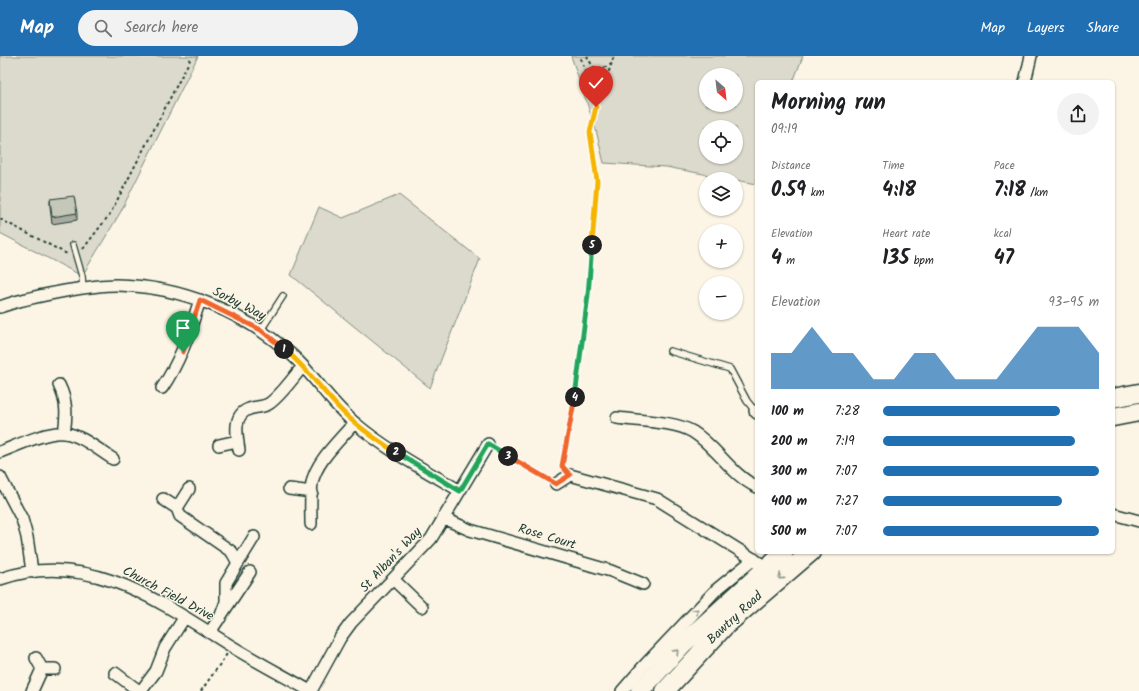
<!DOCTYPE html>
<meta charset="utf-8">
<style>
body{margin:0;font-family:Kalam,sans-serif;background:#f2f2f2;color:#202124;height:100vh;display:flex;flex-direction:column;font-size:15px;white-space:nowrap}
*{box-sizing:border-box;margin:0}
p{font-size:13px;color:#757577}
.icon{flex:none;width:22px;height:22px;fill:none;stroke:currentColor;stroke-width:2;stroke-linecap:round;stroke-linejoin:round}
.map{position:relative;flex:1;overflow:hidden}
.details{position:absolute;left:755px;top:24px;width:360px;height:474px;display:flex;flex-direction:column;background:#fff;border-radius:6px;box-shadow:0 1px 3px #0004}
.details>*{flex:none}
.needle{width:26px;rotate:152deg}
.fabs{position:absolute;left:699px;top:12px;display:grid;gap:8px}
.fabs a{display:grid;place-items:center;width:44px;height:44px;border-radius:50%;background:#fff;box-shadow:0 1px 3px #0004;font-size:20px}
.pin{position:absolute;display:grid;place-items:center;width:34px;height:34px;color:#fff;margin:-41px -17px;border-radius:50% 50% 50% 0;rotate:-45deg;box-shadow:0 0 4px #0007}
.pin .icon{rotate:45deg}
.km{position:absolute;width:20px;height:20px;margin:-10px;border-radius:50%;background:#222;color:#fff;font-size:11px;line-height:20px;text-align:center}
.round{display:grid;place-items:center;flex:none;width:42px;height:42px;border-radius:21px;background:#f2f2f2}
.headline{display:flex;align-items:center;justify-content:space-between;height:68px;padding:0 16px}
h1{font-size:22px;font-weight:800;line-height:30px}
.metrics{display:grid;grid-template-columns:repeat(3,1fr);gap:6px;height:68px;padding:4px 16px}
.metrics div{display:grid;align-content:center}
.metrics b{font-size:20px;font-weight:800}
.metrics small{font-size:11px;font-weight:400}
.metrics p{font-size:11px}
.chart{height:112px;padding:8px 16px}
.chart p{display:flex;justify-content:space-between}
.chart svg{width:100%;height:72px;margin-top:4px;fill:#1f6fb2;opacity:.7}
ul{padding:0 16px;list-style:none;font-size:13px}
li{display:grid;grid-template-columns:64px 48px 1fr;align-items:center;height:30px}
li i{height:10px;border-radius:5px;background:#1f6fb2}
header{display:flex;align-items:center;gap:24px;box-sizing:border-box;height:56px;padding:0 20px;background:#1f6fb2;color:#fff}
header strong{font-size:19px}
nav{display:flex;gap:22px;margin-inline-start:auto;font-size:14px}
.search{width:280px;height:36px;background:#f2f2f2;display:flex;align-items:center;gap:10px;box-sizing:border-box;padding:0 14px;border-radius:22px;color:#757577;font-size:15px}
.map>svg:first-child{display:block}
.green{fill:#dcdacc;stroke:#7e8c80;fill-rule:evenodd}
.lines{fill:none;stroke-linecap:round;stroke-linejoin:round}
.lane-casing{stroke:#1f3d34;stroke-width:8}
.street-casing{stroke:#1f3d34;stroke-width:14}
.primary-casing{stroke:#1f3d34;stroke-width:21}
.path{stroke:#1f3d34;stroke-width:2;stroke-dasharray:3 3;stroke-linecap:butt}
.lane{stroke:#fcf5e5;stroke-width:5.5}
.street{stroke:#fcf5e5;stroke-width:11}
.primary{stroke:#fcf5e5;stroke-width:18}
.wall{fill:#a9ab9f;stroke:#1f3d34}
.building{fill:#c5c7b9;stroke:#1f3d34}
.oneway{stroke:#8e998c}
.split-1-casing{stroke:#fff;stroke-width:8}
.split-2-casing{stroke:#fff;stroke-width:8}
.split-3-casing{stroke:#fff;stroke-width:8}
.split-4-casing{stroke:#fff;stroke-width:8}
.split-5-casing{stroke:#fff;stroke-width:8}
.split-6-casing{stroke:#fff;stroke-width:8}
.split-1{stroke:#f0652b;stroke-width:5}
.split-2{stroke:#f5b400;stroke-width:5}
.split-3{stroke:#22a559;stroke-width:5}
.split-4{stroke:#f0652b;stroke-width:5}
.split-5{stroke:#22a559;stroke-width:5}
.split-6{stroke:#f5b400;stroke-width:5}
.labels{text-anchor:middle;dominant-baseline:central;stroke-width:3;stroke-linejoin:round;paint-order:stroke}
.street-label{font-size:13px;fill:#1f3d34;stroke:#fcf5e5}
</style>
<header>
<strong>Map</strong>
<div class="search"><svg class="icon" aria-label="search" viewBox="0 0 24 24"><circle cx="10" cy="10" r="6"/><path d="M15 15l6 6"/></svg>Search here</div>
<nav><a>Map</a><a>Layers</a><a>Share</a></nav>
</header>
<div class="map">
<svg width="1139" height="635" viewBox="0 0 1139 635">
<rect width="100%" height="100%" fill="#fcf5e5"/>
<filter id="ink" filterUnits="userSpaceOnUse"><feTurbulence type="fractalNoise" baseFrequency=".025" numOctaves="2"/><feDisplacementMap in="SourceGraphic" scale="8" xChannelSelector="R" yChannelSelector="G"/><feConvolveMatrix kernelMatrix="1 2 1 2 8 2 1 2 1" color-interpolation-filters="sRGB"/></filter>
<g filter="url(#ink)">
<!-- green -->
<path class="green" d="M0 0H198L120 157 82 220 0 177Z
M571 0H803L793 26H757V128L666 111 604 107 596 74ZM706 19H736V49H706ZM706 71H736V101H706Z
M399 139 480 203 430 332 291 219 319 151 343 162Z"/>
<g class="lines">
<!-- lane casing -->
<g class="lane-casing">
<path id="lane" d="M73 189 82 220 83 232
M261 274 283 240
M670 295 730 313 747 345 755 355"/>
</g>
<!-- street casing -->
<g class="street-casing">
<path id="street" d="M1025 26 1031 0
M0 251C21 243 43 239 65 235 82 232 99 229 116 229 181 230 244 256 292 299 315 320 331 348 356 368 387 394 425 414 460 435
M59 329C67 345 67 359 64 377
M162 332C181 304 189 277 200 244
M755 355 757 357
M617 362C639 365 675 365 693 376 717 391 731 419 757 431
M219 389 237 385
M239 394C237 380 232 359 249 353 256 350 263 352 270 347 282 338 293 322 303 310
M0 396C16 390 47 375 64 377 80 378 100 395 113 403
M0 421 22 463 27 481 32 515
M556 428 570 419 657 443 766 511 768 506
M189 433 177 452 180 460 232 496 238 507 226 527V546L220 562
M289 433 312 436
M163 443 177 452
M1113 458 1139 465
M443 462 470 474 611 515 643 528
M311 468C311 454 310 441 312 427 316 405 340 384 354 367
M238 507 254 481
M0 523C88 493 159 545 231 590 257 606 284 620 310 635
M393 523 422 551
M210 576 250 516
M36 602 42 613H55
M115 617 139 635
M32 635 42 613
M141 635 156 615 165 592 184 562
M311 635 340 582 351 567 431 483 488 388
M622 635 642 612 716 534 754 503"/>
</g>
<!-- primary casing -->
<g class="primary-casing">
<path id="primary" d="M1113 342 1139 337
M1113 361 1139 356
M640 635 684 587 784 496
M665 635 725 570 811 496"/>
</g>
<!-- path -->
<path class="path" d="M587 0 593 11 601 13 612 8
M593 29 605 27 614 0
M0 163 67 198
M83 193 110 158 192 0
M496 393 547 423
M564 412 562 410 574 345 588 239 597 125 590 76 596 51 593 29 586 17 580 0
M201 635 227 598"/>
<!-- lane -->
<use href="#lane" class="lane"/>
<!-- street -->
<use href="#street" class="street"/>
<!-- primary -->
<use href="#primary" class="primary"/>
</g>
<!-- wall -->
<path class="wall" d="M50 143 77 157V164L52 168 50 150Z"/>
<!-- building -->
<path class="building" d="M74 140 77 157 52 161 50 143Z"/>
<!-- one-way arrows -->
<defs><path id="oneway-chevron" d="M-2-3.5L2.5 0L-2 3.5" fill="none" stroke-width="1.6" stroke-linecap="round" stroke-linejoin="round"/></defs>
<g class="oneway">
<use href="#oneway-chevron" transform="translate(781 521) rotate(140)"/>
<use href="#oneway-chevron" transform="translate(696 555) rotate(-46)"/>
<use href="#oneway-chevron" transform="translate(676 596) rotate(-48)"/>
</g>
</g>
<g class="lines" filter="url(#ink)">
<!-- split-1 casing -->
<g class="split-1-casing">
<path id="split-1" d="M183 296 200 244 261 274 284 293"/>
</g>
<!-- split-2 casing -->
<g class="split-2-casing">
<path id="split-2" d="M284 293C305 310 320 332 338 351 355 369 375 383 396 396"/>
</g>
<!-- split-3 casing -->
<g class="split-3-casing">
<path id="split-3" d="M396 396 460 435 488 388 508 400"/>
</g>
<!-- split-4 casing -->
<g class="split-4-casing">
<path id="split-4" d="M508 400 556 428 570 419 562 410 575 341"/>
</g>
<!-- split-5 casing -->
<g class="split-5-casing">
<path id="split-5" d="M575 341 588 239 592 189"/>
</g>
<!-- split-6 casing -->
<g class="split-6-casing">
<path id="split-6" d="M592 189 597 125 590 76 596 51"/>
</g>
<!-- split-1 -->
<use href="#split-1" class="split-1"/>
<!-- split-2 -->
<use href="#split-2" class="split-2"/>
<!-- split-3 -->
<use href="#split-3" class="split-3"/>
<!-- split-4 -->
<use href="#split-4" class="split-4"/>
<!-- split-5 -->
<use href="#split-5" class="split-5"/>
<!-- split-6 -->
<use href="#split-6" class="split-6"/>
</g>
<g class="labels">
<!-- street labels -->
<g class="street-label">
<text transform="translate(239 248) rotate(27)">Sorby Way</text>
<text transform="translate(547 481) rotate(17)">Rose Court</text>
<text transform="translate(391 504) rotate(-47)">St Alban's Way</text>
<text transform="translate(168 538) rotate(28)">Church Field Drive</text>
<text transform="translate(735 562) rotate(-43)">Bawtry Road</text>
</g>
</g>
</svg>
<div class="fabs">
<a><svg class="needle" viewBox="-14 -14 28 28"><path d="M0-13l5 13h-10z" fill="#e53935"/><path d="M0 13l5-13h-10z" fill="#757577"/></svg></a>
<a><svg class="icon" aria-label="locate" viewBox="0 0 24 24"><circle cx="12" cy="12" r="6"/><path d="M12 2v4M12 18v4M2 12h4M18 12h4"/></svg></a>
<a><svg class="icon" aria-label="layers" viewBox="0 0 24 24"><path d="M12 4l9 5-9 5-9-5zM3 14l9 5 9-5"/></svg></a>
<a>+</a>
<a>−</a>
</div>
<div class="pin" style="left:183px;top:296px;background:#1e9e55"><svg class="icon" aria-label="arrive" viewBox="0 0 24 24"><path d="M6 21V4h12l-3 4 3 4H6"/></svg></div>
<div class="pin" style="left:596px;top:51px;background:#d93025"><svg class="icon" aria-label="check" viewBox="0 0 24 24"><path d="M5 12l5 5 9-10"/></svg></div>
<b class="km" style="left:284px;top:293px">1</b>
<b class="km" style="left:396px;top:396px">2</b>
<b class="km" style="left:508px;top:400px">3</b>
<b class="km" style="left:575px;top:341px">4</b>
<b class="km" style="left:592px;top:189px">5</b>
<section class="details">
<div class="headline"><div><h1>Morning run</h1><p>09:19</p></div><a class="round"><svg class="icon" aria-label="share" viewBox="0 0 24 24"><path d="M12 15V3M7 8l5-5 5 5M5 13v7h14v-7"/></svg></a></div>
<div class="metrics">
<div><p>Distance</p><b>0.59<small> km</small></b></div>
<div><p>Time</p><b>4:18</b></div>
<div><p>Pace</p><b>7:18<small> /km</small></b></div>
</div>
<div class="metrics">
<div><p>Elevation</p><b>4<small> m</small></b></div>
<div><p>Heart rate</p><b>135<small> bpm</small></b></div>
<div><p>kcal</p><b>47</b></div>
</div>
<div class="chart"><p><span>Elevation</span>93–95 m</p>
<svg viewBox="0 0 160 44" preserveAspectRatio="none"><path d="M0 44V22L10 22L20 6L30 22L40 22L50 38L60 38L70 22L80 22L90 38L100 38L110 38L120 22L130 6L140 6L150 6L160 22V44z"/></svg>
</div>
<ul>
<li><b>100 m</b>7:28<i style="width:82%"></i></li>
<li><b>200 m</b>7:19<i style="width:89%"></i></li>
<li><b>300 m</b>7:07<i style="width:100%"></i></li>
<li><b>400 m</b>7:27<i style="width:83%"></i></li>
<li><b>500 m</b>7:07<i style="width:100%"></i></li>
</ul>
</section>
</div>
